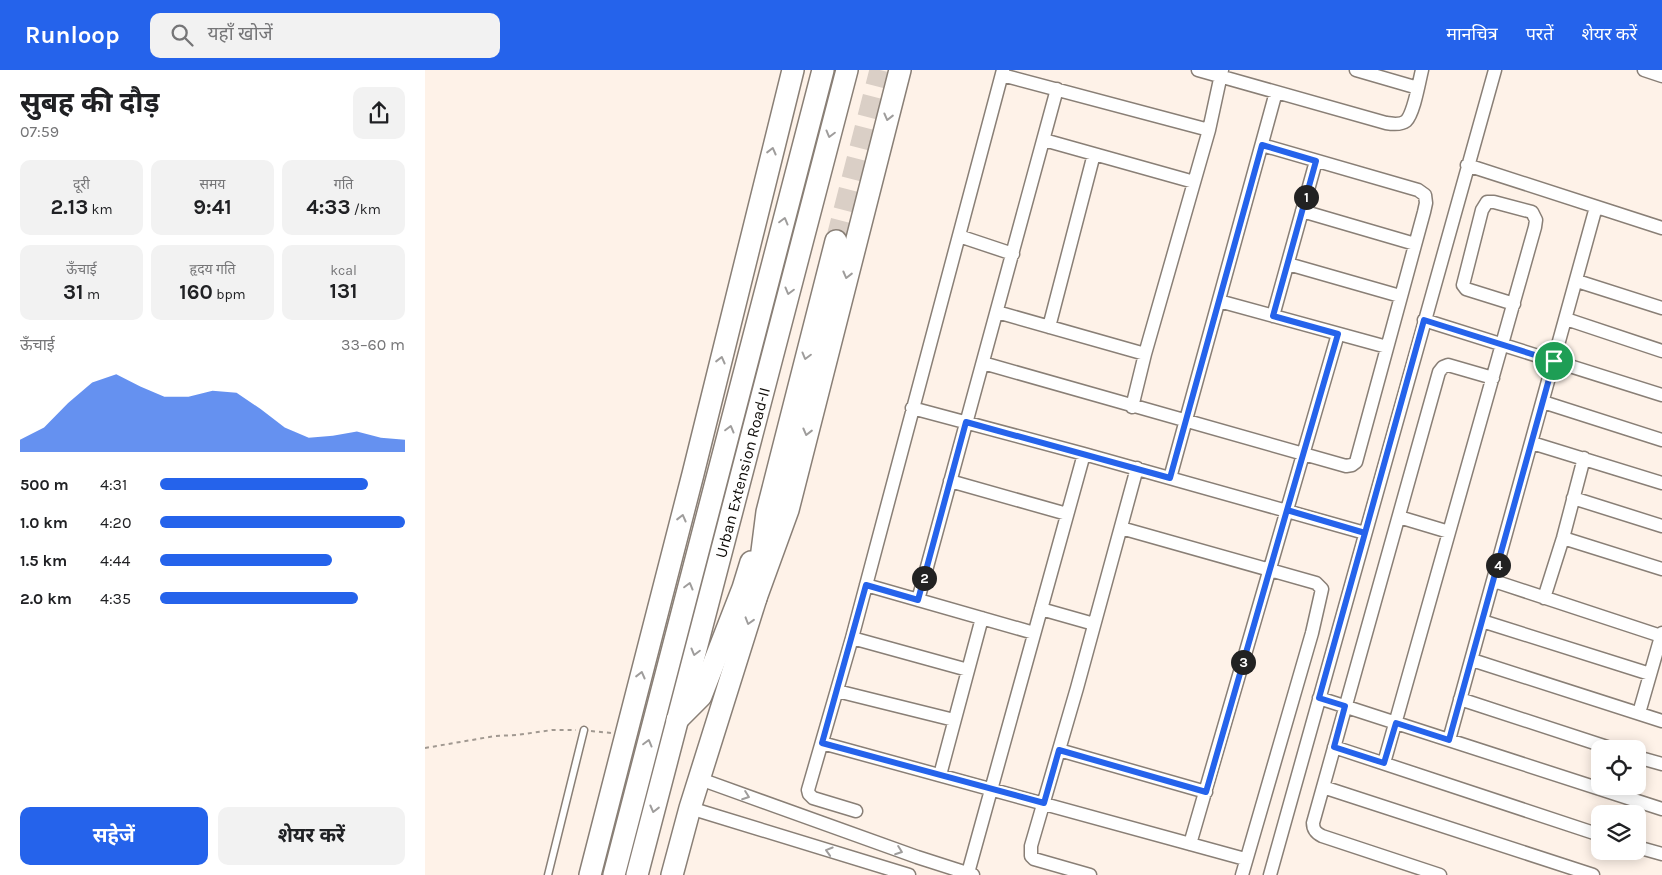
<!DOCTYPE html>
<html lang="hi">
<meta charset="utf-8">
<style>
body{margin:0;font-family:Karla,"Noto Sans Devanagari",sans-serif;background:#f2f2f2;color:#202124;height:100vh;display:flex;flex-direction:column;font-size:19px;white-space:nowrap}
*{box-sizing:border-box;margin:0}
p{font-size:16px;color:#757577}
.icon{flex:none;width:28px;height:28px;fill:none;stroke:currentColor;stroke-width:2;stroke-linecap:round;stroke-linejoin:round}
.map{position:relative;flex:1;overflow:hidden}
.drawer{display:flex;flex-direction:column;background:#fff;width:425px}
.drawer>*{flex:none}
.buttons{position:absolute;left:1166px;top:670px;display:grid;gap:10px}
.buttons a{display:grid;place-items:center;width:55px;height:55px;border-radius:10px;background:#fff;box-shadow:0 2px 12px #0003;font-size:25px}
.pin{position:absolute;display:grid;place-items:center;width:42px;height:42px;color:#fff;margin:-21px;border:2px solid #fff;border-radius:50%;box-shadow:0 1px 5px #0007}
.km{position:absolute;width:25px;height:25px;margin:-12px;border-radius:50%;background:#222;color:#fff;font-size:14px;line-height:25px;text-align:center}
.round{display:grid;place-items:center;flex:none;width:52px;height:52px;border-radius:10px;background:#f2f2f2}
.head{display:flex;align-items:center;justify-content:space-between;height:85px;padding:0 20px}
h1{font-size:28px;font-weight:700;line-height:38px}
.metrics{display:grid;grid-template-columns:repeat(3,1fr);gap:8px;height:85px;padding:5px 20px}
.metrics div{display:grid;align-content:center;border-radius:10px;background:#f2f2f2;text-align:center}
.metrics b{font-size:21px;font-weight:700}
.metrics small{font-size:14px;font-weight:400}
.metrics p{font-size:14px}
.chart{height:140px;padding:10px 20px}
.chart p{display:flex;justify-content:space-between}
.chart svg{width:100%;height:90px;margin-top:5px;fill:#2563eb;opacity:.7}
.cta{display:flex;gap:10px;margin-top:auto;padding:10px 20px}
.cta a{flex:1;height:58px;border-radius:10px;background:#2563eb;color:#fff;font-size:20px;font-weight:700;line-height:58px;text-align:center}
.cta a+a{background:#f2f2f2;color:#202124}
ul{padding:0 20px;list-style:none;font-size:16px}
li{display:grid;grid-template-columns:80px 60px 1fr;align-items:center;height:38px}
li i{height:12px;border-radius:6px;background:#2563eb}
header{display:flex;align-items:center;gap:30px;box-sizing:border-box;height:70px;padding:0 25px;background:#2563eb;color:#fff}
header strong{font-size:24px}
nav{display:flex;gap:28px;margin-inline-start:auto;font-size:18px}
.search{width:350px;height:45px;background:#f2f2f2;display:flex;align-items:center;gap:12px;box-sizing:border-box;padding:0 18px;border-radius:10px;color:#757577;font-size:19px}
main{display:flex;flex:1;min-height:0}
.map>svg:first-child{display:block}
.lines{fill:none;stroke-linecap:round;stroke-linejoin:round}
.trunk-tunnel{stroke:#dacfc6;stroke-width:21;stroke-dasharray:21 11;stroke-linecap:butt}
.service-casing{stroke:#897f76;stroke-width:9}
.minor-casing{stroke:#897f76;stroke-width:15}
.primary-casing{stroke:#897f76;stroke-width:24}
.trunk-casing{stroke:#897f76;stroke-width:24}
.path{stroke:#a19991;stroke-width:2;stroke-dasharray:4 4;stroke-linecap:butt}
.service{stroke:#fff;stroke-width:6}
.minor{stroke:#fff;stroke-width:12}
.primary{stroke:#fff;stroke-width:21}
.trunk{stroke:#fff;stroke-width:21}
.oneway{stroke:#9f9d9c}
.route-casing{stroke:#fff;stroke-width:10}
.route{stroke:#2563eb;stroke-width:6}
.labels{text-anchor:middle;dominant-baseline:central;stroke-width:4;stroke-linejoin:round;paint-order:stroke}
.street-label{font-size:16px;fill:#0e0b07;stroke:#fff}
</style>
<header>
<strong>Runloop</strong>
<div class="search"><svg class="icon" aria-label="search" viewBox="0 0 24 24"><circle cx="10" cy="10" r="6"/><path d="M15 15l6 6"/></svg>यहाँ खोजें</div>
<nav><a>मानचित्र</a><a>परतें</a><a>शेयर करें</a></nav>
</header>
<main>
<section class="drawer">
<div class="head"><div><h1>सुबह की दौड़</h1><p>07:59</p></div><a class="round"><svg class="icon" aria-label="share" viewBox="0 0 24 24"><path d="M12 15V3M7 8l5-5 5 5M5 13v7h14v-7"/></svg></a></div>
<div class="metrics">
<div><p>दूरी</p><b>2.13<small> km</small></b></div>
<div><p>समय</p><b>9:41</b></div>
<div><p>गति</p><b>4:33<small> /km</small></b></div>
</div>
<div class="metrics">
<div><p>ऊँचाई</p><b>31<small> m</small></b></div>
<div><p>हृदय गति</p><b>160<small> bpm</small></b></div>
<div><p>kcal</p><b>131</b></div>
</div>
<div class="chart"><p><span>ऊँचाई</span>33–60 m</p>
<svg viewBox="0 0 160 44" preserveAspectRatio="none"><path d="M0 44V38L10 32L20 20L30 10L40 6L50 12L60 17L70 17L80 14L90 15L100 23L110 32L120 37L130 36L140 34L150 37L160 38V44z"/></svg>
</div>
<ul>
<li><b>500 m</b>4:31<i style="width:85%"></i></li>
<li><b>1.0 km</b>4:20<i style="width:100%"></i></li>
<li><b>1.5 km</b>4:44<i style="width:70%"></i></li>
<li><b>2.0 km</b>4:35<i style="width:81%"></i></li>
</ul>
<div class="cta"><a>सहेजें</a><a>शेयर करें</a></div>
</section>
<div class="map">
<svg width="1237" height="805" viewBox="0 0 1237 805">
<rect width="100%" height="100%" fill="#fef2e8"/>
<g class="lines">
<!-- trunk-tunnel -->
<path class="trunk-tunnel" d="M411 171 455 0"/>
<!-- service casing -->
<g class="service-casing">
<path id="service" d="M123 805 159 660"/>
</g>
<!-- minor casing -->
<g class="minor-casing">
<path id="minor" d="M773 0 961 53C967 54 976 55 981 51 989 43 994 12 997 0
M931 0 993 18
M1219 0 1237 6
M577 5 784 60
M619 70 769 112
M1042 95 1237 158
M877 141 990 174
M534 166 588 184
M863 194 975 226
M1152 211 1237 238
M794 231 962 277
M572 242 720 284
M848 246 891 91
M1141 249 1237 281
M999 250 1237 325
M624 257 669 84
M558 293 921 396 927 395 931 392 999 142 1001 133 1000 125 993 120 837 75
M1118 332 1237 370
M707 337 720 284 784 60 797 0
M487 338 659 384 940 463
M1107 373 1237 413
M745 408 851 22
M525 411 642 444
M1148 428 1237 456
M974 447 1024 462
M696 458 891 513 897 519 887 563 817 805
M1138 468 1237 499
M1069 511 1236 566
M441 515 609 563
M1119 528 1138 468 1159 388
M493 530 632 19
M616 539 669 554
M1057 551 1225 604
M427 568 543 600
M1047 590 1237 651
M412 621 529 650
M894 628 1237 739
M1035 629 1188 679
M1214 643 1237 563
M1024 670 1171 137
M397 673 820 789
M909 677 1175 765
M634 680 781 722
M1212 687 1237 694
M959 693 1110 157 1111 150 1107 142 1069 132H1062L1057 140 1038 215 1041 219 1089 234
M515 705 557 548
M275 709 492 787 548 805
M898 717 1168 805
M265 738 484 805
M431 741 388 728 384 724 383 720 427 568 578 0
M765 774 913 264
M1212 777 1237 784
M543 803 659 384
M665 805 609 789 606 786V776L652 618 712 398
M845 805 1070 0
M1015 805 897 766C891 763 888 760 888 753L1014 302 1018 297 1023 295 1068 308"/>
</g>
<!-- primary casing -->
<g class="primary-casing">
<path id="primary" d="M165 805 268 404 368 0
M247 805 265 738 331 528 363 440 475 0"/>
</g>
<!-- trunk casing -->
<g class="trunk-casing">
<g id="trunk">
<path d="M331 528 342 442 411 171"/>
<path d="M252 650 276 626 318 518 326 492"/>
<path d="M189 805 398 0"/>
<path id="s1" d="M212 805 422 0"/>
</g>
</g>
<!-- path -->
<path class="path" d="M166 661 186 663
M0 678 70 666 92 665 127 660H151"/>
<!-- service -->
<use href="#service" class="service"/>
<!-- minor -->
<use href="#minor" class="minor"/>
<!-- primary -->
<use href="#primary" class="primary"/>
<!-- trunk -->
<use href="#trunk" class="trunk"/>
</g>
<!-- one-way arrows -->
<defs><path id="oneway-chevron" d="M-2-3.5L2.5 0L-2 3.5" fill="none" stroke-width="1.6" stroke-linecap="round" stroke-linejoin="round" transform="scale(1.25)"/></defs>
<g class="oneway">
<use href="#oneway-chevron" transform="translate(463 47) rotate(104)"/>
<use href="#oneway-chevron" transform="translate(405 64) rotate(105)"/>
<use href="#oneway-chevron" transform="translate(347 81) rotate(-76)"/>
<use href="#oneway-chevron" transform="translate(359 151) rotate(-75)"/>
<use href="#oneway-chevron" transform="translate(422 205) rotate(104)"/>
<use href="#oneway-chevron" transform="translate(364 221) rotate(105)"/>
<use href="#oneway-chevron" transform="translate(381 286) rotate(105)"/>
<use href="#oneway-chevron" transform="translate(296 290) rotate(-76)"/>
<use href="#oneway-chevron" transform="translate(305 359) rotate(-75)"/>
<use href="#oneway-chevron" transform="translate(382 362) rotate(104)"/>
<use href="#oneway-chevron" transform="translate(257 448) rotate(-76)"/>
<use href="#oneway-chevron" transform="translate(264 516) rotate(-75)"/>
<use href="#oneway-chevron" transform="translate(324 551) rotate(107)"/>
<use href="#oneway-chevron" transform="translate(270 582) rotate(105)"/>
<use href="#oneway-chevron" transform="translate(216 605) rotate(-76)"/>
<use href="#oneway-chevron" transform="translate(223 673) rotate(-75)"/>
<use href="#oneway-chevron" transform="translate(321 726) rotate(20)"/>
<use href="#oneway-chevron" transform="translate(229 739) rotate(104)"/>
<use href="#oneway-chevron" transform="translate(404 781) rotate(-163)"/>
<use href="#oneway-chevron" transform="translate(474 781) rotate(20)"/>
</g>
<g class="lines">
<!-- route casing -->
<g class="route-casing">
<path id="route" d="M1129 291 999 250 940 463 862 440 913 264 848 246 891 91 837 75 745 408 541 352 493 530 441 515 397 673 619 733 634 680 781 722 862 440 940 463 894 628 920 636 909 677 959 693 971 653 1024 670 1129 291"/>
</g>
<!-- route -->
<use href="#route" class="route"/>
</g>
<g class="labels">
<!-- street labels -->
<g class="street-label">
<text stroke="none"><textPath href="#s1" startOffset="416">Urban Extension Road-II</textPath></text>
</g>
</g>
</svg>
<div class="buttons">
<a><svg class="icon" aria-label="locate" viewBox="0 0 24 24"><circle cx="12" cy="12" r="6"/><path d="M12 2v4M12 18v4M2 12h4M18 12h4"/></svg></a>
<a><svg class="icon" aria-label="layers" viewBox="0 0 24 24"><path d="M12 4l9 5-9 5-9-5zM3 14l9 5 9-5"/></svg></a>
</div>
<div class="pin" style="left:1129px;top:291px;background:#1e9e55"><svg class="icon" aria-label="arrive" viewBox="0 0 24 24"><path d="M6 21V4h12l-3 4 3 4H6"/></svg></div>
<b class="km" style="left:881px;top:127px">1</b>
<b class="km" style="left:499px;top:508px">2</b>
<b class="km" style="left:818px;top:592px">3</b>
<b class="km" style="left:1073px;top:495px">4</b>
</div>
</main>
